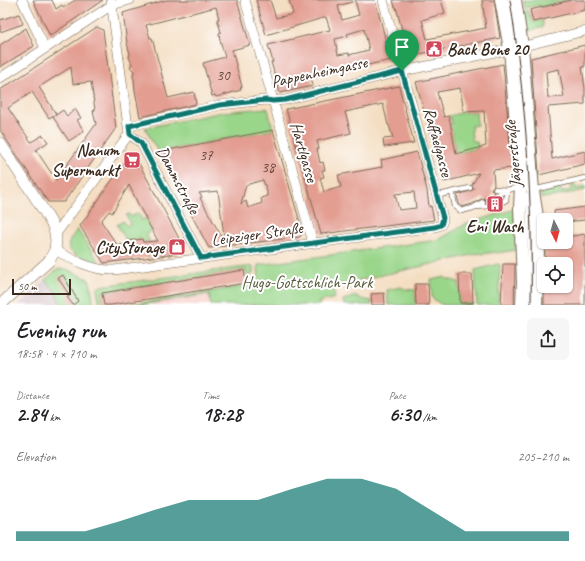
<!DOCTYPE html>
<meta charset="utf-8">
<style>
body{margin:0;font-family:Caveat,sans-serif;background:#f6f6f6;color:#202124;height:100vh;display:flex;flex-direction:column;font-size:15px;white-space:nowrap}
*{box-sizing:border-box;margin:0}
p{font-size:13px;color:#757577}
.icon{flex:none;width:22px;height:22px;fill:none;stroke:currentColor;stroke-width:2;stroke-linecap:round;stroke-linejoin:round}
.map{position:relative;height:305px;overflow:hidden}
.sheet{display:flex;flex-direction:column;background:#fff;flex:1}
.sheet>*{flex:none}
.needle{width:26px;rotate:174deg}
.controls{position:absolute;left:537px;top:213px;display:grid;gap:8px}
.controls a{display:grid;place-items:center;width:36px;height:36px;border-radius:6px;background:#fff;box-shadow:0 1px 3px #0004;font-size:20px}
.scale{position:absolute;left:12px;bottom:10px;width:59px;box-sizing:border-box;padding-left:4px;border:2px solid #3b2a1e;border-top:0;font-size:11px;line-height:14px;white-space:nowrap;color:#3b2a1e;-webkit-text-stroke:3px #fff;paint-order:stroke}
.pin{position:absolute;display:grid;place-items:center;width:34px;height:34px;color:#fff;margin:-41px -17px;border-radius:50% 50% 50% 0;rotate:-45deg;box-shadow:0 0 4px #0007}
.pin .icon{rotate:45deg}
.round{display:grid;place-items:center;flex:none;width:42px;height:42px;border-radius:6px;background:#f6f6f6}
.head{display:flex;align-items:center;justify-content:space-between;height:68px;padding:0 16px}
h1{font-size:22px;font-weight:700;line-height:30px}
.figures{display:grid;grid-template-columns:repeat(3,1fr);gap:6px;height:68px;padding:4px 16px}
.figures div{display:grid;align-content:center}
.figures b{font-size:20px;font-weight:700}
.figures small{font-size:11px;font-weight:400}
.figures p{font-size:11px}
.chart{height:112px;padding:8px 16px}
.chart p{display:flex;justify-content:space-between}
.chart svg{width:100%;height:72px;margin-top:4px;fill:#0f766e;opacity:.7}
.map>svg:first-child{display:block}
.built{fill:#f7d0ca}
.industrial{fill:#d2bec2}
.green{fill:#9ad68a;stroke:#6a8054}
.building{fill:#e39d91;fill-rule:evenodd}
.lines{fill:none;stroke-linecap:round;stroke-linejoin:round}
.service-casing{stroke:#7c6957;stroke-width:6}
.minor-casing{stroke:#7c6957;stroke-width:10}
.tertiary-casing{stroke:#7c6957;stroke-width:12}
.secondary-casing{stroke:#7c6957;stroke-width:14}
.service{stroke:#fff;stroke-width:4.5}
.minor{stroke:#fff;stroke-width:9}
.tertiary{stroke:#fff;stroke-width:11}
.secondary{stroke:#fff;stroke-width:12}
.tram{stroke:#3b2a1e;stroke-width:1}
.route-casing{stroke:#fff;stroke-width:8}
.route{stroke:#0f766e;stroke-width:5}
.labels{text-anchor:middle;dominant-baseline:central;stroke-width:4;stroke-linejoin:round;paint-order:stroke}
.number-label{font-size:15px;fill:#65473b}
.poi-label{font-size:17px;font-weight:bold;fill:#3b2a1e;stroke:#fff;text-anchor:end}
.street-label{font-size:17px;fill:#3b2a1e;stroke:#fff}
.park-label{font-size:17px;fill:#585e3e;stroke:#fff}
</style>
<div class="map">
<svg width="585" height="305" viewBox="0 0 585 305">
<rect width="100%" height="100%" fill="#fff"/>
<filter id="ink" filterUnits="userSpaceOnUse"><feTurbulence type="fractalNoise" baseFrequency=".025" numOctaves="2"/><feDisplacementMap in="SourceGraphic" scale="8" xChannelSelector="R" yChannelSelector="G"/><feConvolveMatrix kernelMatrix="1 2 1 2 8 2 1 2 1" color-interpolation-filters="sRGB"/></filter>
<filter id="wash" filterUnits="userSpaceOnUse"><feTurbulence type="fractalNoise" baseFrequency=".012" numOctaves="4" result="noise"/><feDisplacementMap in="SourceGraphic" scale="16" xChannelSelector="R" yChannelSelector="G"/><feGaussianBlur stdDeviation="0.9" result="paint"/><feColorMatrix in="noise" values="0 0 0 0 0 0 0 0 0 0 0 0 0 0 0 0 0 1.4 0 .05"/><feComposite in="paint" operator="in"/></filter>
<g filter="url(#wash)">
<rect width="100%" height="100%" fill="#f4dec2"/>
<!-- built -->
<path class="built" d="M209 294 211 305H141Z"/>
<!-- industrial -->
<path class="industrial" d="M45 280 55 291 61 305H18Z"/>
<!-- green -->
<path class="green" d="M522 0H570L540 7 539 5 525 8Z
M528 10 533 22 543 20V27L529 31 527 30 524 12Z
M266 108 268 109 273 130 263 132V135L258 136V133L158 152 145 128 222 112Z
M464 112H476L477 125 471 126 472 140 477 142 478 148 456 154 450 124H452L451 118 449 119V116Z
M575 185 576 189 585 186V190L553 197 541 198V191L560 187 561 192 572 190 571 186Z
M515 209 516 250 497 253 496 252 482 254 481 253 333 286 335 298 319 302V305H211L209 294 141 305H126L259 284 258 265 438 240 466 224Z
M138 213 142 220 146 218 152 230 146 234 150 242H143L141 239 128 241V243L117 225 123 221 126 226 130 224 126 215 129 214 131 217Z
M77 229 98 260 97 263H95C87 260 65 254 69 243 70 238 75 234 77 229Z
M498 264 500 265 498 305H477L475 270Z
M253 266V274L247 277 246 270H244L102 292 104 305H100L97 289 101 286 220 270 221 272V270Z
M58 269H66L88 279 90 282 94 305H61L55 291 45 280Z
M445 277 447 279 459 282 460 303H473V305H442L432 298 431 280Z
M401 287 405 289 415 290 416 305H388L387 290Z
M357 296 361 299 372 301V305H344L343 300Z"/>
<g id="blocks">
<!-- building -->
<path class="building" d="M33 0H52L56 9 62 5 63 8 75 0H103L50 36Z
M166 0H237L250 45 232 50 242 87 240 88 241 90 216 97 215 95 212 96 203 63 225 57 220 40 219 33 221 32 217 19H219L216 7 146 25 150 38H152L168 98 194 92 196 104 140 117 135 90 134 79 133 77 134 71 130 67 132 64 129 57 130 54 127 43 123 13Z
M256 0H270L276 18 293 14 289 0H352V2L338 6 342 20 359 15 355 0H375L391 60 311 77 313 86 280 93 271 62H273L268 45 330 30 326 17 266 35ZM364 29 369 50 349 55V53L338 55 335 39 348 36 347 34Z
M393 0H441L445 13 422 20 427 39 486 28 482 0H494L500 38 409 56 396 7H395Z
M571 0H585V10L533 22 530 10Z
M19 14 23 24 0 32V20Z
M97 27 103 30 116 128 64 202H48L0 130V90ZM71 67 73 84 91 82 95 110 93 111 96 124 56 180 36 150 48 142 43 135 31 142 8 108 32 92 49 118 56 114 39 87Z
M26 28 34 46 0 67V45Z
M585 45V66L582 67 585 88V104L548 107 552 159 585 151V164L539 175 531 58ZM559 69 564 97 548 98 546 72Z
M503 64 512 168 493 170 494 185 491 189 494 192 491 195 492 198 496 201 499 200V204L502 206 491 209 493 206 492 204 487 202 485 199 483 198 472 204 462 207 459 204 457 195 473 190 474 188 472 185 479 173 444 182 416 82ZM460 88 464 112 484 111 486 146 456 154 449 116 444 117 437 92Z
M399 86 414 143 384 147 383 139 393 138 389 125H388L383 104 345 112 351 133 317 141 319 149H317L320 163 323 162 325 170H322L324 177 320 178 324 192 341 187 338 175 382 167 381 160 417 152 427 190 429 207 431 206 434 220 321 234 286 109ZM414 192 416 208 399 210 395 194Z
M75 109 81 118 77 120 84 131 69 141 53 117 63 110 67 116Z
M273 130 303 233 300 237 209 248 158 152ZM263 180 267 191V196L261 198 262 203 248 208 246 201 241 204 246 185ZM218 191 225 243 200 198 202 197 199 193Z
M136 158 182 244 177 254 104 263 80 226 127 159ZM129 185 140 208 158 241 143 242 142 239 127 241 128 244 117 245 101 221 109 211 112 213Z
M585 207V220L566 222V220H555L554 211Z
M585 234V305H544V286H566V264H545V242H566V237Z
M503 264H515L514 305H501Z
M244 270 246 283 111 305H104L102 293Z
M459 274H472L473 303H460Z
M63 275 78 301 73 305 67 297 70 296 58 278Z
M415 284H428L429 305H416Z
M384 293 385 305H372L371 294Z"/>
</g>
</g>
<g filter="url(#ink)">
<use href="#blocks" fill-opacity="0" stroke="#7c6957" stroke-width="1"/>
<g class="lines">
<!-- service casing -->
<g class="service-casing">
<path id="service" d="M509 0 517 64
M470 188 452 192 455 206 461 211 473 208 483 202
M495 189 507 190 495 196
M533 190 585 178
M528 195 530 258 529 305
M436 196 452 192
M502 202 506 200 507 190 519 187
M475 207 489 206"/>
</g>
<!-- minor casing -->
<g class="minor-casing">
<path id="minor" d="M22 0 45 48
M111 0 129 134 141 143 201 258
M245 0 313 243
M0 78 112 5 130 0
M129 126 220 105 266 100 273 101 285 100 403 71 516 48 585 31
M55 235 129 134
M55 250C73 260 93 271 114 270L435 227 441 225 443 220 442 215 383 0"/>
</g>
<!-- tertiary casing -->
<g class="tertiary-casing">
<path id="tertiary" d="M0 143 46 214 54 228 56 240 55 250 49 261 0 305"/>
</g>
<!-- secondary casing -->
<g class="secondary-casing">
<path id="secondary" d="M501 0 510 49 521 186 520 207 523 282 522 305
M515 0 522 46 533 191 537 217 538 248 536 305"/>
</g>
<!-- service -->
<use href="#service" class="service"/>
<!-- minor -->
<use href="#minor" class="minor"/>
<!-- tertiary -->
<use href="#tertiary" class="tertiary"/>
<!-- secondary -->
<use href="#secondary" class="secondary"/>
<!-- tram -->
<path class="tram" d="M510 0C526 101 533 203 531 305"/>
</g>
</g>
<g class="lines" filter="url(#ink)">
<!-- route casing -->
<g class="route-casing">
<path id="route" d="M402 71 443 218 441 225 435 227 201 258 141 143 130 134 129 126 220 105 266 100 273 101 285 100Z"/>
</g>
<!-- route -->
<use href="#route" class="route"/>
</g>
<!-- icons -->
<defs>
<g id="civic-square" transform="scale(0.9)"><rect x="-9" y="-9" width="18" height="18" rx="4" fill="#d1495b" stroke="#fff"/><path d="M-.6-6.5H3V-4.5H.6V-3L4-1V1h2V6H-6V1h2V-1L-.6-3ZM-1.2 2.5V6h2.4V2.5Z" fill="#fff"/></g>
<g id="supermarket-square" transform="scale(0.9)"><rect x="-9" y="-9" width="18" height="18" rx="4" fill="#d1495b" stroke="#fff"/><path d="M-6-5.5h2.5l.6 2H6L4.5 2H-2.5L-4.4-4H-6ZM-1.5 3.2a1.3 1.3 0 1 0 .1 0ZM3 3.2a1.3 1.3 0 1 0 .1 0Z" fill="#fff"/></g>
<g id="building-square" transform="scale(0.9)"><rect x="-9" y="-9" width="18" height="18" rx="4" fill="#d1495b" stroke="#fff"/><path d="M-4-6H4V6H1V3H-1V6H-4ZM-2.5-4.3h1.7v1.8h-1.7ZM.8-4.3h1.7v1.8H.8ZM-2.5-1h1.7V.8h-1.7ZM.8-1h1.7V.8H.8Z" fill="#fff"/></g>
<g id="shop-square" transform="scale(0.9)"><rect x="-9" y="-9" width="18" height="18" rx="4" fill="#d1495b" stroke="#fff"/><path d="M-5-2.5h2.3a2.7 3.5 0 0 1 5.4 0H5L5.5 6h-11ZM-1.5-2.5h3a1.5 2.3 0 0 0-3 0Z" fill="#fff"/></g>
</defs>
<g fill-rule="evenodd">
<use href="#civic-square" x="434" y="49"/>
<use href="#supermarket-square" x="132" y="160"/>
<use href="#building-square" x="495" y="204"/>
<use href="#shop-square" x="177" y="247"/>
</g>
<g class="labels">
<!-- number labels -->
<g class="number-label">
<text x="223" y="75">30</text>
<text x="206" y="155">37</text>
<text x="268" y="167">38</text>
</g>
<!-- poi labels -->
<g class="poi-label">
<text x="447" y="49" text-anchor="start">Back Bone 20</text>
<text x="119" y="150">Nanum<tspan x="119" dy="20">Supermarkt</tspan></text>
<text x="495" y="226" text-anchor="middle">Eni Wash</text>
<text x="164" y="247">CityStorage</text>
</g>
<!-- street labels -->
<g class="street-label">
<text transform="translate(319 72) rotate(-12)">Pappenheimgasse</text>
<text transform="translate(438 142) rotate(75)">Raffaelgasse</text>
<text transform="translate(304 152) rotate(74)">Hartlgasse</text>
<text transform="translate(513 154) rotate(-95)">Jägerstraße</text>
<text transform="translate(178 180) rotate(62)">Dammstraße</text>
<text transform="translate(257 234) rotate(-8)">Leipziger Straße</text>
</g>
<!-- park labels -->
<g class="park-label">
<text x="307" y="282">Hugo-Gottschlich-Park</text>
</g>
</g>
</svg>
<div class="controls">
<a><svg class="needle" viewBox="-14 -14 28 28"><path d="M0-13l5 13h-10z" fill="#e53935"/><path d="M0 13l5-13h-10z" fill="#757577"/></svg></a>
<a><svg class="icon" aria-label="locate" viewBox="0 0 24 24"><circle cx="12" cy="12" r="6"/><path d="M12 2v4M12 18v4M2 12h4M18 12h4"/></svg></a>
</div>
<div class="scale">50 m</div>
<div class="pin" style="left:402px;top:71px;background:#1e9e55"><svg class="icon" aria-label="arrive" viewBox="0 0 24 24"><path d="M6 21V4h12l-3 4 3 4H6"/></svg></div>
</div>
<section class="sheet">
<div class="head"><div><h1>Evening run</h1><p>18:58 · 4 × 710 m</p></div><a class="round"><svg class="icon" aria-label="share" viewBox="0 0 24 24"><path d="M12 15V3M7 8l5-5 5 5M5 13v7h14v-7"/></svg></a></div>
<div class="figures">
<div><p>Distance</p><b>2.84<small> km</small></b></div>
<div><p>Time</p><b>18:28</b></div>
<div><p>Pace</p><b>6:30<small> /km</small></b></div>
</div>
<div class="chart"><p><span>Elevation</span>205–210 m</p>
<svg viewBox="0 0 160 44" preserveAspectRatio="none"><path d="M0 44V38L10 38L20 38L30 32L40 25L50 19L60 19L70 19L80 12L90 6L100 6L110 12L120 25L130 38L140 38L150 38L160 38V44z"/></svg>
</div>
</section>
